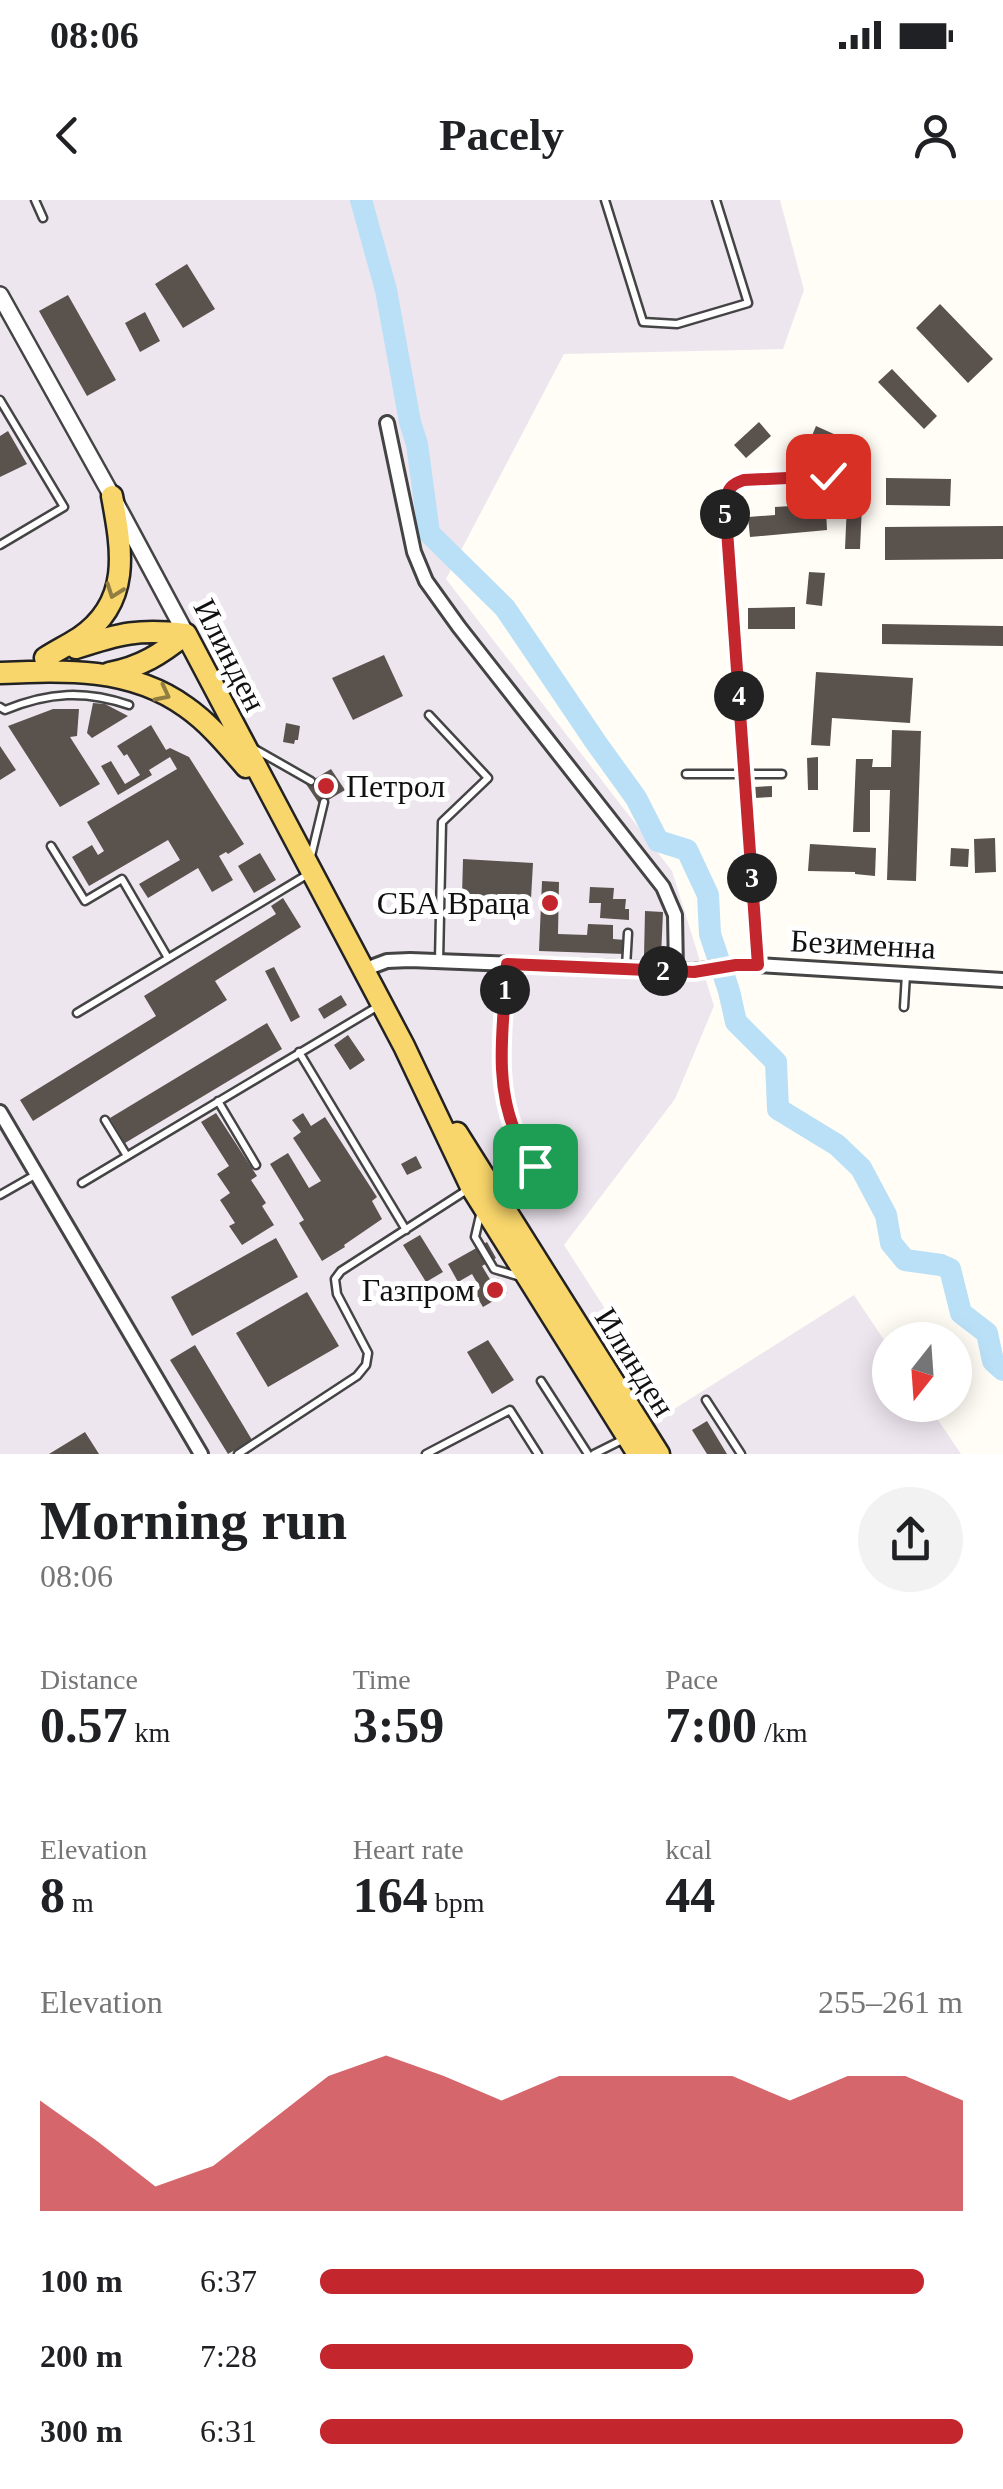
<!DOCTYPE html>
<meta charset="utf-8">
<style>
body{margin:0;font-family:Georgia,serif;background:#f2f2f2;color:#202124;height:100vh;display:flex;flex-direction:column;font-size:38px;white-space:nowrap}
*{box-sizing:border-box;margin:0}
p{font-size:32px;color:#757577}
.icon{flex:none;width:55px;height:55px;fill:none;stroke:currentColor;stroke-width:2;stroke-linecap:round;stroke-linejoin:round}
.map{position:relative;height:1254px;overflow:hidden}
.details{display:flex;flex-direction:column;background:#fff;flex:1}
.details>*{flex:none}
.needle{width:65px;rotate:197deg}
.controls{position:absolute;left:872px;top:1122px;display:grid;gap:20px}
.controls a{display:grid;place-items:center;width:100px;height:100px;border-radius:50%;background:#fff;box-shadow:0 5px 25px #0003;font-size:50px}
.pin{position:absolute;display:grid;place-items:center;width:85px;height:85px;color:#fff;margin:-42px;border-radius:20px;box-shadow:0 5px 15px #0006}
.km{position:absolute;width:50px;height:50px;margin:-25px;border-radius:50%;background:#222;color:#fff;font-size:28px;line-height:50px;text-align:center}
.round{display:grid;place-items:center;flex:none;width:105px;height:105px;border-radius:52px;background:#f2f2f2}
.headline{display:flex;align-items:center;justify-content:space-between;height:170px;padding:0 40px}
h1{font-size:55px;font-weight:700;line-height:75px}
.stats{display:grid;grid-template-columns:repeat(3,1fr);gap:15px;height:170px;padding:10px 40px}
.stats div{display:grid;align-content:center}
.stats b{font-size:50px;font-weight:700}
.stats small{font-size:28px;font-weight:400}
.stats p{font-size:28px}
.chart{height:280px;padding:20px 40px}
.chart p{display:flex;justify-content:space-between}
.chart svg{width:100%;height:180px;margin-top:10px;fill:#c4262e;opacity:.7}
ul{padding:0 40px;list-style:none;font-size:32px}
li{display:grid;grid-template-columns:160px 120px 1fr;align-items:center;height:75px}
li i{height:25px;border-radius:12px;background:#c4262e}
.status{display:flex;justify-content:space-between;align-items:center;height:70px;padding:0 50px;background:#fff;direction:ltr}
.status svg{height:28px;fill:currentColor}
header{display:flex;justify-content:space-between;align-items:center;height:130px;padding:0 40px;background:#fff;font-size:45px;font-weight:700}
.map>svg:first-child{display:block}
.industrial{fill:#eee6ef}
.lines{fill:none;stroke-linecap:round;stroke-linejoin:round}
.river{stroke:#b9e0f7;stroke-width:22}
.building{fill:#5a524d}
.service-casing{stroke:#444;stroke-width:11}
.minor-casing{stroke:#444;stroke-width:18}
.tertiary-casing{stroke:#444;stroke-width:20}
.primary-casing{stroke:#222;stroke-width:25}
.service{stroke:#fff;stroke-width:6}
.minor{stroke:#fff;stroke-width:12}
.tertiary{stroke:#fff;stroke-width:15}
.primary{stroke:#f9d66b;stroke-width:20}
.oneway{stroke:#917d42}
.route-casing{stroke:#fff;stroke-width:20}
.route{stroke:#c4262e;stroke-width:12}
.poi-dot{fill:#c4262e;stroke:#fff;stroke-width:4}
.labels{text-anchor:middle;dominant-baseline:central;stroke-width:10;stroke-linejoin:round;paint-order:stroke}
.street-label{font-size:32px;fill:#111;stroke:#fff}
.poi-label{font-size:32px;fill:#111;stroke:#fff;text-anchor:end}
</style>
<div class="status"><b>08:06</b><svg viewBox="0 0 49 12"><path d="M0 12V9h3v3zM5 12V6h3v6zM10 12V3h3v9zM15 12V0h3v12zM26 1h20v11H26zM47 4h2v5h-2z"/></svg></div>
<header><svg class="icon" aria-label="back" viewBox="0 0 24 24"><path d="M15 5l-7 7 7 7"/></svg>Pacely<svg class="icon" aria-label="person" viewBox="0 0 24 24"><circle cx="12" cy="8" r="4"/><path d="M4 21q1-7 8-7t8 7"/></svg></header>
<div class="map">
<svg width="1003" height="1254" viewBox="0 0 1003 1254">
<rect width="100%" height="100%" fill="#fffdf5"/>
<!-- industrial -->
<path class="industrial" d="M0 0H780L804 90 783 149 564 154 446 379 672 671 714 806 675 899 564 1045 671 1211 854 1095 890 1149V1205H928L961 1254H0Z"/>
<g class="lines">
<!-- river -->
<path class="river" d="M361 0 386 90 410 222 417 244 429 333 505 408 597 544 636 598 658 641 687 650 708 695 710 734 729 791 736 822 776 862 778 909 837 945 861 968 886 1015 891 1043 905 1060 941 1065 950 1069 961 1113 987 1133 993 1161 1003 1170"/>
</g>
<!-- building -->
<path class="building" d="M187 64 215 109 183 128 155 84Z
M68 95 116 180 87 196 39 111Z
M940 104 993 159 968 183 916 128Z
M145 112 160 141 140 152 125 123Z
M892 169 937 216 924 229 878 182Z
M759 222 771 236 746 258 734 245Z
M816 226 836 235 829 252 809 243Z
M8 231 27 264 0 277V236Z
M886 278 951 279 950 306 886 305Z
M847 304 862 305 860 349H845Z
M791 306 792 313 826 310 827 330 750 337 748 317 775 315V307Z
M1003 326V359L885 360V327Z
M809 372 825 373 822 406 806 404Z
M795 407V429H748V408Z
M882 424 1003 426V446L882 444Z
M384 455 403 496 353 520 332 478Z
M816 472 913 478 910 523 832 518 830 546 811 545Z
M93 503 105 504 128 516 92 538 87 533Z
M53 509H79L77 536 70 537 100 584 60 607 8 526Z
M286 523 300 526 298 540H295L294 544 283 542Z
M151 525 166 550 170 548 189 557 244 644 228 654 226 652 219 656 233 680 212 692 198 668 148 698 139 684 180 660 168 640 89 686 72 657 92 645 98 655 104 651 87 622 177 569 170 557 149 570 152 575 118 595 101 566 111 561 125 584 140 575 127 554 124 556 117 546Z
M892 530 921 531 916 681 887 680 890 590H870V632H853L856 559H873L872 567H891Z
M0 546 16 570 0 580Z
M818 557V590H808L807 558Z
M331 569 345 590 320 605 306 584Z
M772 586V597L754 598V587Z
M995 638 996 672 975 673 974 639Z
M810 644 876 648 875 676 855 674V672L808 671Z
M951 648 969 649 968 667 950 666Z
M260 653 276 680 254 693 238 666Z
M463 659 533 663 531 699 462 696Z
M542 681 559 682 558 734 587 735 588 724 613 725V739L625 740 624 754 539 751Z
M590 687 614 688 613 699H626L625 709H629V720L600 718 601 703H589Z
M283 698 301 727 215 781 227 800 33 921 20 900 156 816 144 796 276 714 271 706Z
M645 711 663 712 661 757 644 756Z
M274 767 300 817 291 822 265 771Z
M341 795 347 805 324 819 318 809Z
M267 823 282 849 125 943 110 918Z
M348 835 365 860 350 870 334 845Z
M216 913 257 976 251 980 266 1003 262 1006 274 1025 242 1045 229 1026 235 1023 220 1000 230 993 217 974 229 966 201 922Z
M303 913 311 926 325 917 377 997 372 1001 382 1019 344 1045 345 1047 322 1061 299 1023 304 1020 270 964 288 953 309 988 321 981 293 938 301 932 292 920Z
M416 956 422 968 407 975 401 964Z
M420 1035 443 1072 426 1082 403 1045Z
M276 1038 298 1077 192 1136 171 1097Z
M487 1042 496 1058 482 1066 491 1081 498 1078 507 1093 483 1107 474 1092 480 1088 472 1074 458 1082 448 1064Z
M307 1092 339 1146 268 1187 236 1133Z
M488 1140 514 1180 492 1194 467 1152Z
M195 1145 252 1240 228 1254 170 1160Z
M707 1221 727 1254H707L692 1230Z
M85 1232 99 1254H49Z"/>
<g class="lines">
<!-- service casing -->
<g class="service-casing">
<path id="service" d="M35 0 43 18
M605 0 643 122 677 124 748 103 716 0
M0 200 64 307 0 345
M0 507 5 510C49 492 85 490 129 505
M429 515 488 578 442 622 439 761
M255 549 311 581
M686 574H782
M51 646 85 701 122 679 168 758
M311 656 324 602
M758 763 725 301C728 289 731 284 744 280L828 277
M626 767 628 733
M904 807 906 774
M77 813 310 673
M299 852 406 1030
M218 901 256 965
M105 920 127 956
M82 983 380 805
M0 995 35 975
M481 1011 475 1037 494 1069 521 1077
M541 1181 588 1254
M706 1200 741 1254
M238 1254 357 1176 366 1165 368 1153 337 1094 335 1079 341 1071 470 988
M426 1254 510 1210 538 1254
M594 1254 624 1239"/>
</g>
<!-- minor casing -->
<g class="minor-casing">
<path id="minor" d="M387 223 414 352 426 381 459 427 663 687 675 715 676 771
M507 765C504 821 492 885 518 938 523 948 530 957 535 966
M363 770 387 761 410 760 694 771 736 765H758L1003 780
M0 912 201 1254"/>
</g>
<!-- tertiary casing -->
<g class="tertiary-casing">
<path id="tertiary" d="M0 95 112 296 186 434"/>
</g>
<!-- primary casing -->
<g class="primary-casing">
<path id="primary" d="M186 434 404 846 471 987 638 1254
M76 448C121 433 138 429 186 434
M45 458C56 451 68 445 79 438 132 402 122 350 112 296
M0 473C64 470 131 467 186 507 209 523 227 545 246 567
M109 473C141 467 161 454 186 434
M457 933 659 1254"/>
</g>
<!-- service -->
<use href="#service" class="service"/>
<!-- minor -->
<use href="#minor" class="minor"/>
<!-- tertiary -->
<use href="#tertiary" class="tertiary"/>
<!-- primary -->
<use href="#primary" class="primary"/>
</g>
<!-- one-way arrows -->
<defs><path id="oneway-chevron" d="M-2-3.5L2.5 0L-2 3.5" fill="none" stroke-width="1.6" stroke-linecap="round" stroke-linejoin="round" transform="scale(2.5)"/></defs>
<g class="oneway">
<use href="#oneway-chevron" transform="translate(114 391) rotate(110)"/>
<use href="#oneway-chevron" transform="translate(163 494) rotate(27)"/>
</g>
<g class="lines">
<!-- route casing -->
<g class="route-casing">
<path id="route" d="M535 966C530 957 523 948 518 938 492 885 504 821 507 764L694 772 736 765H758L725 302C728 289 731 284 744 280L828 276"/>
</g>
<!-- route -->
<use href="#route" class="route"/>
</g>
<!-- markers -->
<g class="poi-dot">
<circle cx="326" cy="586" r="10"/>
<circle cx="550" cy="703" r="10"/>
<circle cx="495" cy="1090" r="10"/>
</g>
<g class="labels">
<!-- street labels -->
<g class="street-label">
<text transform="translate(230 455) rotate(63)">Илинден</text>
<text transform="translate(863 744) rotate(3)">Безименна</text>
<text transform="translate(635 1162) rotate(58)">Илинден</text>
</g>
<!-- poi labels -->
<g class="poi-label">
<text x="346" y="586" text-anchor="start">Петрол</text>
<text x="530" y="703">СБА Враца</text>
<text x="475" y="1090">Газпром</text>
</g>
</g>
</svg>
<div class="controls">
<a><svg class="needle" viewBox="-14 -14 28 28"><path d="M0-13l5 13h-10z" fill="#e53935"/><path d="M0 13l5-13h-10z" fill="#757577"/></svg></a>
</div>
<div class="pin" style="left:535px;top:966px;background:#1e9e55"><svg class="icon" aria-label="arrive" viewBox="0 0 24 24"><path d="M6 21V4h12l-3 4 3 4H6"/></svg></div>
<div class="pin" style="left:828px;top:276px;background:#d93025"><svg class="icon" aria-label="check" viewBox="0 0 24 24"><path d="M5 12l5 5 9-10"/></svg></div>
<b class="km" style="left:505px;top:790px">1</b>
<b class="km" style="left:663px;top:771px">2</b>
<b class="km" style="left:752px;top:678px">3</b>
<b class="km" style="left:739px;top:496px">4</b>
<b class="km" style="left:725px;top:314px">5</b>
</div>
<section class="details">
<div class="headline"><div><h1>Morning run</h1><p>08:06</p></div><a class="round"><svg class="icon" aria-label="share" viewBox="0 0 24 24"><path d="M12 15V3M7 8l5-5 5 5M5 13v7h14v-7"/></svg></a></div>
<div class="stats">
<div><p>Distance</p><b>0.57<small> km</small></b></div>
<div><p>Time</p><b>3:59</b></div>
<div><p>Pace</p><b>7:00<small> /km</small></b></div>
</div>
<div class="stats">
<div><p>Elevation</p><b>8<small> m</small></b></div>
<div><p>Heart rate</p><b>164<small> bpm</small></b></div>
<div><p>kcal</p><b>44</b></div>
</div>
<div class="chart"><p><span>Elevation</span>255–261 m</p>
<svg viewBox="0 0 160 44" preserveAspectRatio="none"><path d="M0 44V17L10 27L20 38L30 33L40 22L50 11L60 6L70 11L80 17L90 11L100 11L110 11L120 11L130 17L140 11L150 11L160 17V44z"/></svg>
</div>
<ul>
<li><b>100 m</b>6:37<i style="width:94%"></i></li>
<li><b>200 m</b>7:28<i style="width:58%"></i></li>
<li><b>300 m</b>6:31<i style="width:100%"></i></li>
</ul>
</section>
